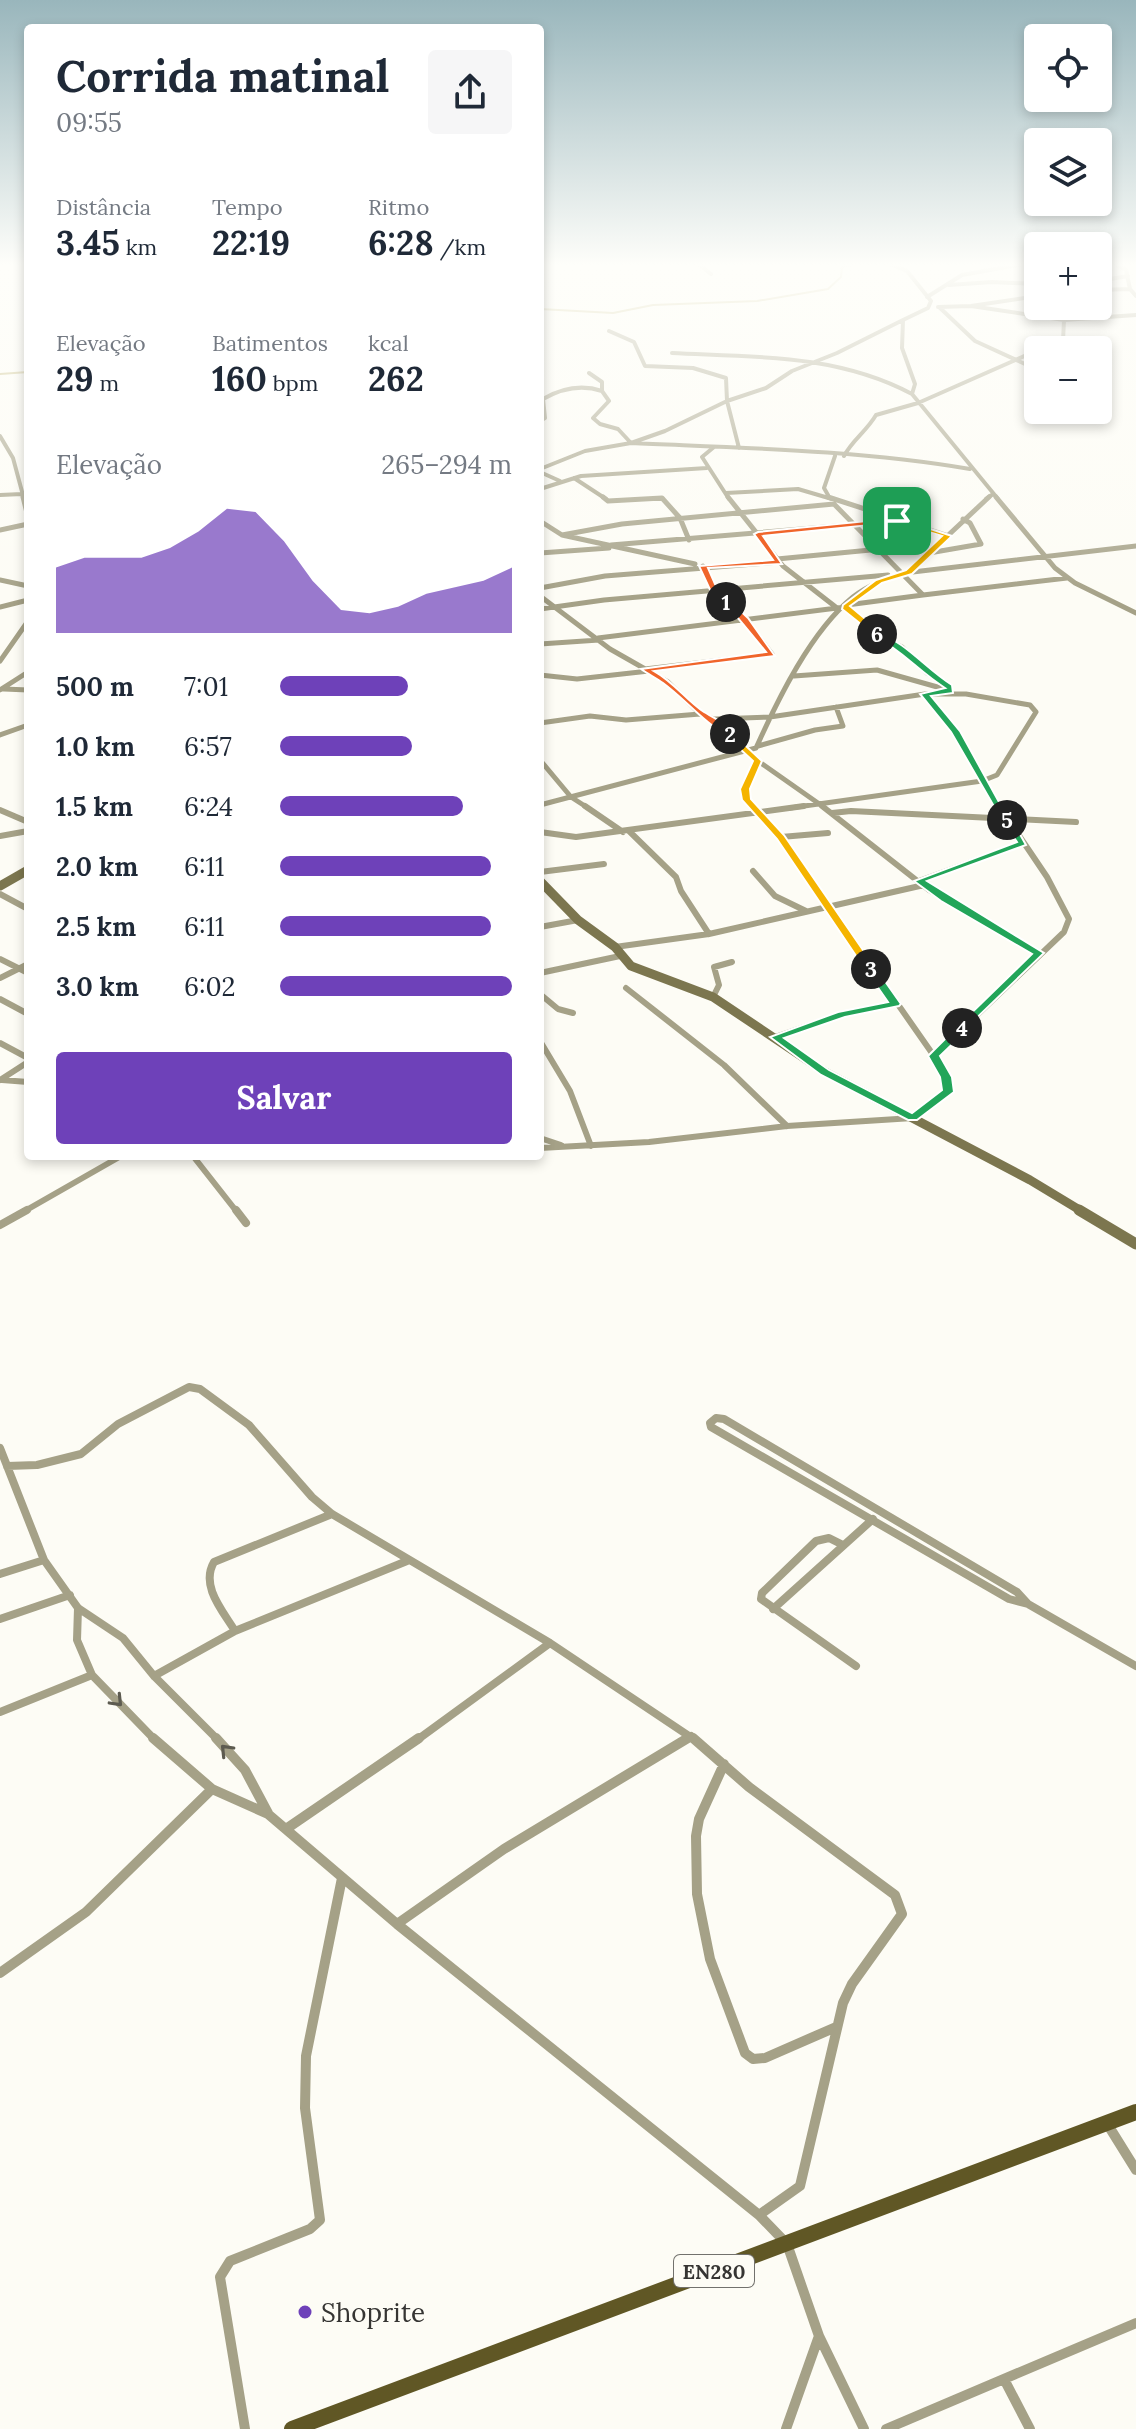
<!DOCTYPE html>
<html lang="pt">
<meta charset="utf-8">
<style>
body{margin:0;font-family:Lora,serif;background:#f6f6f7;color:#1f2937;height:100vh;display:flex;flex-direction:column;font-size:30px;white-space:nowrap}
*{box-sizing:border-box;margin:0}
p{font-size:26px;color:#747a83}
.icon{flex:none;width:44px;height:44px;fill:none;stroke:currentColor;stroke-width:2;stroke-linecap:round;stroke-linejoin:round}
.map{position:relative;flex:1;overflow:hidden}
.side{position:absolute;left:24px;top:24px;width:520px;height:1136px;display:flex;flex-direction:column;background:#fff;border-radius:8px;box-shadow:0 4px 12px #0003}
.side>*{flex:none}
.tools{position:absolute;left:1024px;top:24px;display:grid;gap:16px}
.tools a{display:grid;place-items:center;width:88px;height:88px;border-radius:8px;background:#fff;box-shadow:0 4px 12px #0003;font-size:40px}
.pin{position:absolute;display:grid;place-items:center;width:68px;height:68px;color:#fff;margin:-34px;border-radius:16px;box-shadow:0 4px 12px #0006}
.km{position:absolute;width:40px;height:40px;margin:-20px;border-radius:50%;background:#222;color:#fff;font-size:22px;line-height:40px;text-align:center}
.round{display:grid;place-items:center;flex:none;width:84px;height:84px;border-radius:8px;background:#f6f6f7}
.headline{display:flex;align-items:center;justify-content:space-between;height:136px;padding:0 32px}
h1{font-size:44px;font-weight:700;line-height:60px}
.metrics{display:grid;grid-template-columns:repeat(3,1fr);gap:12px;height:136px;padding:8px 32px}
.metrics div{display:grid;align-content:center}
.metrics b{font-size:34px;font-weight:700}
.metrics small{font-size:22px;font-weight:400}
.metrics p{font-size:22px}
.chart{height:224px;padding:16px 32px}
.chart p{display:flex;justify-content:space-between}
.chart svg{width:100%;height:144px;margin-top:8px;fill:#6e41b9;opacity:.7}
.primary-button{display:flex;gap:16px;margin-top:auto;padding:16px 32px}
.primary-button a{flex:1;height:92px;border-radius:8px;background:#6e41b9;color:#fff;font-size:32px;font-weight:700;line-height:92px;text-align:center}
ul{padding:0 32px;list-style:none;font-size:26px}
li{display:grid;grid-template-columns:128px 96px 1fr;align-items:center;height:60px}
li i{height:20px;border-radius:10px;background:#6e41b9}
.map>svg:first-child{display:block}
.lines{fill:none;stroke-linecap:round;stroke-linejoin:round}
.stream{stroke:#c3b87a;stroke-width:2}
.street-far4{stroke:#a5a187;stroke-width:4}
.street-far3{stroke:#a5a187;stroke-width:5}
.street-far2{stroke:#a5a187;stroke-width:6}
.street-far1{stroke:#a5a187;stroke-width:8}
.street{stroke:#a5a187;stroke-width:10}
.secondary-far1{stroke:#7c764f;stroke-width:9}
.secondary{stroke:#7c764f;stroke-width:11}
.primary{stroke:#605725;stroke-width:16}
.oneway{stroke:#5d5b50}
.split-1{fill:#f0652b;stroke:#fff;stroke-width:2}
.split-2{fill:#f0652b;stroke:#fff;stroke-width:2}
.split-3{fill:#f5b400;stroke:#fff;stroke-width:2}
.split-4{fill:#22a559;stroke:#fff;stroke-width:2}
.split-5{fill:#22a559;stroke:#fff;stroke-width:2}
.split-6{fill:#22a559;stroke:#fff;stroke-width:2}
.split-7{fill:#f5b400;stroke:#fff;stroke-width:2}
.poi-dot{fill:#6e41b9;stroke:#fdfcf5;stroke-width:3}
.labels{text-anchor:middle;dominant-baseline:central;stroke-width:6;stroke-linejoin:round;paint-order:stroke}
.shield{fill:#fdfcf5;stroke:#72716d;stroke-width:2}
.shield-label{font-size:20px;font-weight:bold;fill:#363533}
.near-poi-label{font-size:26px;fill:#363533;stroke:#fdfcf5;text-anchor:start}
</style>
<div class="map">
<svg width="1136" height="2429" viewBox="0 0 1136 2429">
<rect width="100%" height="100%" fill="#fdfcf5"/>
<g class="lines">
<!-- stream -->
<path class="stream" d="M540 309 613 313 653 305 757 301 828 289 841 277 842 267 865 262
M0 374 28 372"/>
<!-- street-far4 -->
<path class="street-far4" d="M696 262 711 274
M885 262 907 271 931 301 928 308 903 320 902 348 915 384 912 394 998 499
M1112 262 1126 270 1130 289 1136 296
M1098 281 1128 276
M949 285 992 282 1038 284
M1098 290 1130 289
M927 297 962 275 1034 262
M971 306 1064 320 1136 315
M938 307 971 306 1038 296
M939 307 975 341 1038 370
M1059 318 1068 314 1065 306
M609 331 634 342 645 366 693 368 726 378 727 401 739 448
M1039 350 1063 341 1064 320
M672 353C755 357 837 354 912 394
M589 373 602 382V391L609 401 593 418 600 424 618 429 631 443C743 448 859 450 970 469
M540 421 545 418 543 399C562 388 581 384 602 391
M0 436 13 458 24 499
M714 447 702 457 729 499
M844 456C853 439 866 432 876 415L918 403 1038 350
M540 469 585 451 631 443 665 431 727 401 766 388 792 371 837 353 903 320
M540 472 560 481
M574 478 606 499
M540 489 581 476 707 468
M726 493 798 489 832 499
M0 495 22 494
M828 495 824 488 835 456
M636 499H663
M986 499 993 494"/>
<!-- street-far3 -->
<path class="street-far3" d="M23 497 28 517
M603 497 608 501 662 498 680 518 689 540
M728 497 783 566 837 608
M828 497 948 536
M996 497 1055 568 1075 583 1136 613
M540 521 562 535 695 564
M0 530 28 524
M562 535 622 524 834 504 923 595 847 605
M611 545 897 521
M540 553 609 548
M929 553 981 544 970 523 963 519
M777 559 881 549
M910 571 989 497
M0 580 28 586
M540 588 605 576 779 562
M923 595 1067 578
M540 596 610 649 668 682 700 714 714 719 758 761C750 779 739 792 755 808
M0 607 28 600
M540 609 604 600 888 575
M598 638 845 607 881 637 902 647 927 673 946 683 950 691
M540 644 599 640
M0 661 28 621
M645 669 772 654 745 619 715 592 703 566
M540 675 577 679 649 671
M794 676 877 670 948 690
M4 689 28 690
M0 690 28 672
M715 719 770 717 925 694 955 731 1000 808
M540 723 590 716 626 720 700 714
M0 735 28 725
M758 746 815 730 843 726 836 707
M540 760 571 797 588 808
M758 761 825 808
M540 805 756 748C778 699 811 631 853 597 868 585 886 579 904 573L1136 546
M790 808 982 781 997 775 1036 712 1030 705 966 694H925"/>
<!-- street-far2 -->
<path class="street-far2" d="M585 806 623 832
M822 806 929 890 1039 953
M0 810 28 822
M832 813 851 811 1076 822
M629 831 676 877 681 891 709 934
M540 832 576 837 804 806
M0 836 28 831
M781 837 828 833
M753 871 775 896 806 911
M540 872 604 864
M919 881 1023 843
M0 894 28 909
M540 927 578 920
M615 947 709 934 924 885
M0 959 28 973
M540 973 620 956
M0 978 28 964
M626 988 724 1065 787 1126
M540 994 558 1009 573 1013
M713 997 719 985 714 967 732 962
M0 999 28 1014
M775 1037 842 1014 895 1004
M540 1041 570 1091 591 1146
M0 1043 28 1058
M934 1056 1064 932 1069 919 1047 877 999 806
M0 1080 28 1062
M2 1080 28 1082
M540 1138 561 1145
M540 1148 649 1142 787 1126 913 1118 945 1095 949 1087 934 1056 781 837 753 806
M193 1156 237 1212
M23 1212 121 1156"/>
<!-- street-far1 -->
<path class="street-far1" d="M236 1210 246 1223
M0 1225 27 1210
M716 1418 724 1419 1017 1592 1028 1604 1009 1599 711 1427 710 1423Z
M0 1448 44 1560 78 1608 123 1638 154 1676 218 1740
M7 1466 37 1465 81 1454 118 1424 189 1387 200 1389 249 1425 312 1497 332 1514 550 1643 695 1740
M843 1545 829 1538 816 1541 762 1593 761 1599 856 1666
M0 1574 44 1560
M1028 1604 1136 1666
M78 1608 77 1640 92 1675 155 1740
M773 1609 873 1519
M0 1619 70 1595
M235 1631 407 1561
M154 1676 235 1631C223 1611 200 1586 214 1562L332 1514
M0 1712 92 1675
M417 1740 550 1643
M685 1740 691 1736"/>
<!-- street -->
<path class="street" d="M153 1738 212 1789 268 1814 397 1924 759 2215 787 2244 819 2336 864 2429
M216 1738 245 1770 268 1813
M693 1738 749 1787 895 1895 902 1914 852 1984 843 2003 800 2186 759 2215
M724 1764 699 1819 696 1836 697 1894 710 1959 745 2053 753 2059 765 2058 836 2027
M286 1829 419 1738
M397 1924 504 1849 688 1738
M0 1973 86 1912 212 1789
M1108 2125 1136 2170
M1005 2381 1030 2429
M245 2429 220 2277 230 2261 310 2229 320 2220 305 2108 306 2056 342 1878
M786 2429 819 2336
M886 2429 1136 2323"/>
<!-- secondary-far1 -->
<path class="secondary-far1" d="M540 881 578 920 615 947 631 966 713 997 825 1072 1030 1180 1083 1212
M0 886 28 870"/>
<!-- secondary -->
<path class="secondary" d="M1079 1210 1136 1244"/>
<!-- primary -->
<path class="primary" d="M292 2429 1136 2112"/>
</g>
<!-- one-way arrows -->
<defs><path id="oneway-chevron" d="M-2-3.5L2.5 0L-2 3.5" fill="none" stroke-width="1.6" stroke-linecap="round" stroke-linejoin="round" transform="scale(2)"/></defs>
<g class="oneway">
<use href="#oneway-chevron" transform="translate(117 1701) rotate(46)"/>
<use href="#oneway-chevron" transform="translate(226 1750) rotate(-134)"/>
</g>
<!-- sky -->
<linearGradient id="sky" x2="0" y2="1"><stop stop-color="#99b6bc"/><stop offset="0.44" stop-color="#fefefa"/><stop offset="1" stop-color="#fefefa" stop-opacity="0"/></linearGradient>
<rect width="1136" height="602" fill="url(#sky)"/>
<!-- split-1 -->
<path class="split-1" d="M897 518 900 522 763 536 782 564 708 568 718 591 731 602 726 605 712 594 699 566 773 560 754 534 758 532Z"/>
<!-- split-2 -->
<path class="split-2" d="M723 600H729L748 618 775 656 654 671C674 682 686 700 704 712 716 719 725 723 734 734L730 737C704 723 686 700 663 683 656 678 648 674 641 669L766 652Z"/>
<!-- split-3 -->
<path class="split-3" d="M730 731 762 761 750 789 751 799 784 835 876 969 875 972H867L777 839 742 800 740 789 753 761 726 736Z"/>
<!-- split-4 -->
<path class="split-4" d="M867 967H875L901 1004 899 1006 845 1017 784 1038 829 1070 912 1113 942 1090 940 1077 928 1056 958 1026H966V1031L940 1056 952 1077 954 1092 917 1120H908L821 1075 770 1037 838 1012 888 1002 865 969Z"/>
<!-- split-5 -->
<path class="split-5" d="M1007 817 1012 820 1026 845 927 881 1044 953 962 1032 958 1031V1026L1032 954 941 901 914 881 1017 842 1002 820Z"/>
<!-- split-6 -->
<path class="split-6" d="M877 632C907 643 925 668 952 685L953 693 931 696 960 731 1010 822H1003L951 732 920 694 945 688C918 671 903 651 874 636Z"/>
<!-- split-7 -->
<path class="split-7" d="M897 518 952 536 912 574 882 583 850 606 881 632 877 637 842 609 843 605 876 580 906 570 942 536 895 522Z"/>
<!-- markers -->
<circle class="poi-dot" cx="305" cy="2312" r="8"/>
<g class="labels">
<!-- shield labels -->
<rect class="shield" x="674" y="2255" width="80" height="32" rx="6"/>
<g class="shield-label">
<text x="714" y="2271">EN280</text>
</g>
<!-- near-poi labels -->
<g class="near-poi-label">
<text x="321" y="2312">Shoprite</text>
</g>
</g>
</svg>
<div class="tools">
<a><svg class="icon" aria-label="locate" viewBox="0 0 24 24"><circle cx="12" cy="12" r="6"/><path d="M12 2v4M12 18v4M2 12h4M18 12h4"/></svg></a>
<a><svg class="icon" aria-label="layers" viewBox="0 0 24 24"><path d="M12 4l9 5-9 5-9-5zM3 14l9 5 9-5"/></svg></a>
<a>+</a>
<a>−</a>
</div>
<div class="pin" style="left:897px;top:521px;background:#1e9e55"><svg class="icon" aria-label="arrive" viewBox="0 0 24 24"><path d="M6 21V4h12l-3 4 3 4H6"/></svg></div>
<b class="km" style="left:726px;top:602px">1</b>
<b class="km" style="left:730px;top:734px">2</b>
<b class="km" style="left:871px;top:969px">3</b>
<b class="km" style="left:962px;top:1028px">4</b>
<b class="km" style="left:1007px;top:820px">5</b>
<b class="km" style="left:877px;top:634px">6</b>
<section class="side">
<div class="headline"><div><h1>Corrida matinal</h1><p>09:55</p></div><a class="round"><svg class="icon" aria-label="share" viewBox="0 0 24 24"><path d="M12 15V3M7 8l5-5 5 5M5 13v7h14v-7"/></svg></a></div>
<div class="metrics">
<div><p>Distância</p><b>3.45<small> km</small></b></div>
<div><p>Tempo</p><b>22:19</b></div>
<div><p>Ritmo</p><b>6:28<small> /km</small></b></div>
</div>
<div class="metrics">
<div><p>Elevação</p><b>29<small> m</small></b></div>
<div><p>Batimentos</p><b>160<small> bpm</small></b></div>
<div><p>kcal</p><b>262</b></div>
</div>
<div class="chart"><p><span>Elevação</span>265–294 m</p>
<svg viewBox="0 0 160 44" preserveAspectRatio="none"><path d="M0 44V24L10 21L20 21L30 21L40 18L50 13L60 6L70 7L80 16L90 28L100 37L110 38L120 36L130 32L140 30L150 28L160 24V44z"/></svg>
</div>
<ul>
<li><b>500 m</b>7:01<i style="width:55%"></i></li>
<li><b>1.0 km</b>6:57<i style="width:57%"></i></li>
<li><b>1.5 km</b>6:24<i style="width:79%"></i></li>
<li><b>2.0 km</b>6:11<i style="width:91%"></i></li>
<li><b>2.5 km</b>6:11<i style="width:91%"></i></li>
<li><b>3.0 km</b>6:02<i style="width:100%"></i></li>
</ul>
<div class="primary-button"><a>Salvar</a></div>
</section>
</div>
